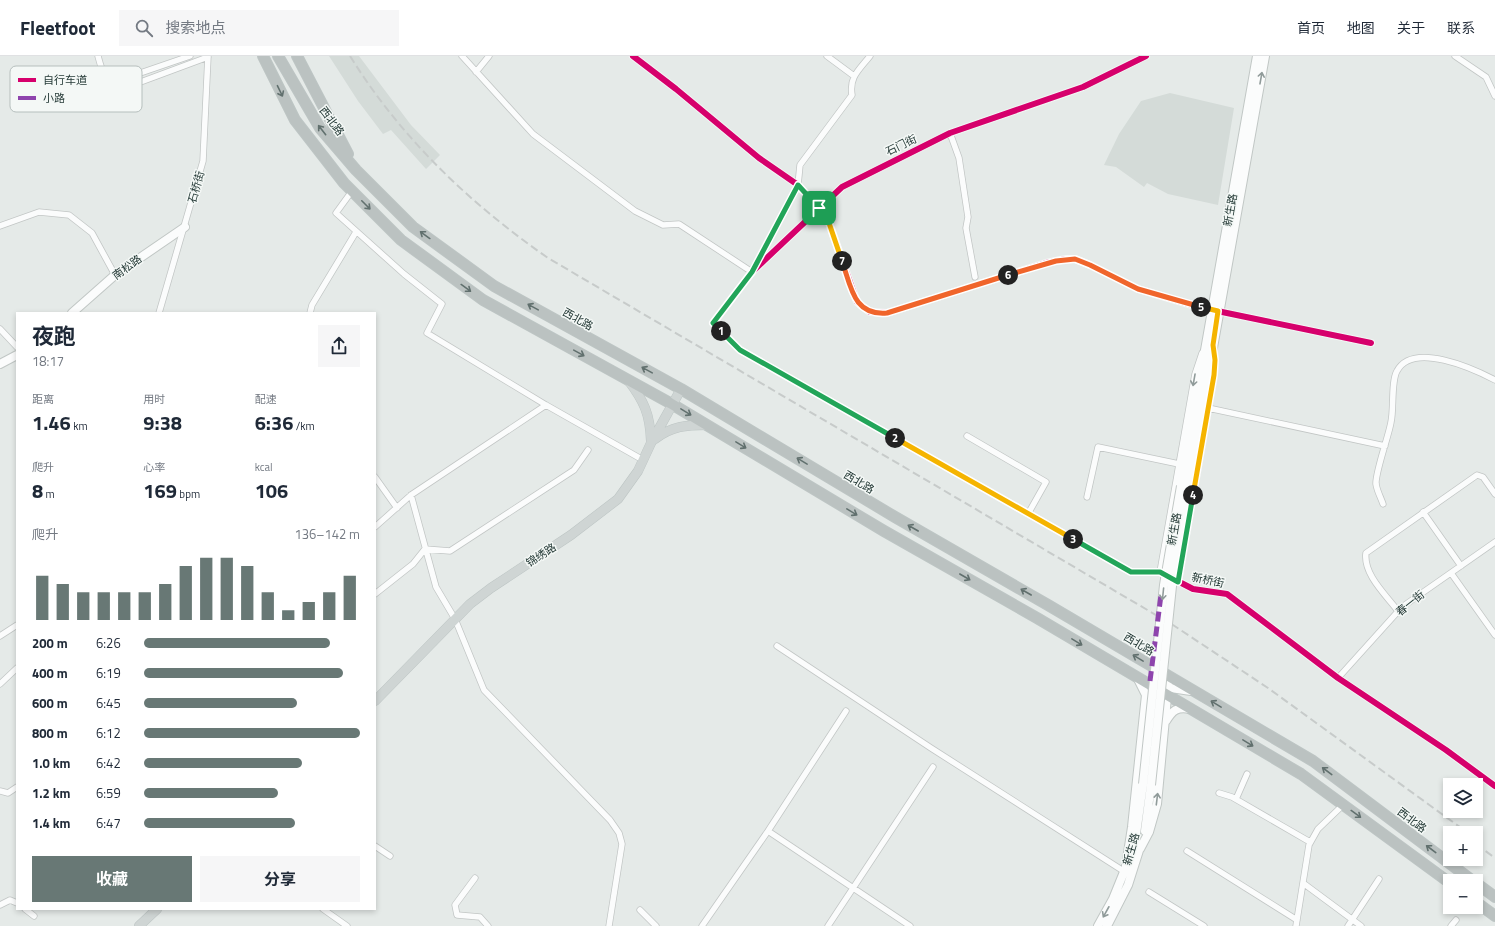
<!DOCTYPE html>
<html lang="zh">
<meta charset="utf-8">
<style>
body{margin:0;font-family:"Titillium Web","Noto Sans SC",sans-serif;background:#f6f6f7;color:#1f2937;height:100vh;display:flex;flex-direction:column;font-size:15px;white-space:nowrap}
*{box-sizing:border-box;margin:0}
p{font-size:13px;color:#747a83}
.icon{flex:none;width:22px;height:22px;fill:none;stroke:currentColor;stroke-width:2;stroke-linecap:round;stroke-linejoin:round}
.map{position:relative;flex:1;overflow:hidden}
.side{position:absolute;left:16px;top:256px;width:360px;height:598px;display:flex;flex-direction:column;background:#fff;border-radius:0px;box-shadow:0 2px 6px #0003}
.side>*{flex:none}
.tools{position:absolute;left:1443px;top:722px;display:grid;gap:8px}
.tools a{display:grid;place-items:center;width:40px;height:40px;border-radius:0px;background:#fff;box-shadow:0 2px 6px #0003;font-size:20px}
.pin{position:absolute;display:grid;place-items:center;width:34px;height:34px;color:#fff;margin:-17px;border-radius:8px;box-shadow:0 2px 6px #0006}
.km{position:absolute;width:20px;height:20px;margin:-10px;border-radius:50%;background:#222;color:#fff;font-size:11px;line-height:20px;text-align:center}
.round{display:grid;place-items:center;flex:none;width:42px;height:42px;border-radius:0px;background:#f6f6f7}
.head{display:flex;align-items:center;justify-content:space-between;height:68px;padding:0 16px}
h1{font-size:22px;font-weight:700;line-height:30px}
.stats{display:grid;grid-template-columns:repeat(3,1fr);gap:6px;height:68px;padding:4px 16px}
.stats div{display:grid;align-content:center}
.stats b{font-size:20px;font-weight:700}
.stats small{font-size:11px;font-weight:400}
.stats p{font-size:11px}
.chart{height:112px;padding:8px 16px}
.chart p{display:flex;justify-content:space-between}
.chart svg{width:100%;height:72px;margin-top:4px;stroke:#687875;stroke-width:6}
.action{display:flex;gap:8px;margin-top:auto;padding:8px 16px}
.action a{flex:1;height:46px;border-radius:0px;background:#687875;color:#fff;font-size:16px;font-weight:700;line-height:46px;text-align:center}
.action a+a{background:#f6f6f7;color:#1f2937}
ul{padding:0 16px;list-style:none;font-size:13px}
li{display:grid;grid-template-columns:64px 48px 1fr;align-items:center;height:30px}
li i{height:10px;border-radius:5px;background:#687875}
header{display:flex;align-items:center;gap:24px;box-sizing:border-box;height:56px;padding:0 20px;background:#fff;border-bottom:1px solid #e0e1e3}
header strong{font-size:19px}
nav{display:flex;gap:22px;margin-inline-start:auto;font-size:14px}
.search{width:280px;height:36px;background:#f6f6f7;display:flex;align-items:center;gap:10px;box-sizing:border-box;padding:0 14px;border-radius:0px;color:#747a83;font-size:15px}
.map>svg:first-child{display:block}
.built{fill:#d4dbd8}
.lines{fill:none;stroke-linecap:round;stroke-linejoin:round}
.street-casing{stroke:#c2c6c5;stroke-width:7}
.secondary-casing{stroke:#c1c7c5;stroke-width:10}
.primary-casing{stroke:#bdc5c4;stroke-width:10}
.highway-casing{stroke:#bdc5c4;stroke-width:12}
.street{stroke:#fbfcfc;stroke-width:5.5}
.secondary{stroke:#fbfcfc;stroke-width:8}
.primary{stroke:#cfd5d4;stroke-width:9}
.highway{stroke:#bbc2c1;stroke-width:10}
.rail{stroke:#c7cbca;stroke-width:2;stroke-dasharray:8 4;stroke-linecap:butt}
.secondary-bridge-casing{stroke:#c1c7c5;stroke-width:10;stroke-linecap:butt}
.secondary-bridge{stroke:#fbfcfc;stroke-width:8}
.quiet{stroke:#8e44ad;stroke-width:5;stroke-dasharray:10 5;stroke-linecap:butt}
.cycleway-casing{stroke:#f4f8f6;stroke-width:8}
.cycleway{stroke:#d6006c;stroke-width:6}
.oneway{stroke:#909b9a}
.oneway2{stroke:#61706e}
.split-1-casing{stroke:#fff;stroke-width:8}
.split-2-casing{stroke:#fff;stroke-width:8}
.split-3-casing{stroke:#fff;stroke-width:8}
.split-4-casing{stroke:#fff;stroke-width:8}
.split-5-casing{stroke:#fff;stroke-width:8}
.split-6-casing{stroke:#fff;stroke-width:8}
.split-7-casing{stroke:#fff;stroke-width:8}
.split-8-casing{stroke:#fff;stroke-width:8}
.split-1{stroke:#22a559;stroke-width:5}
.split-2{stroke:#22a559;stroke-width:5}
.split-3{stroke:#f5b400;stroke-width:5}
.split-4{stroke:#22a559;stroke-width:5}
.split-5{stroke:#f5b400;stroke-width:5}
.split-6{stroke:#f0652b;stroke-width:5}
.split-7{stroke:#f0652b;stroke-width:5}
.split-8{stroke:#f5b400;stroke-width:5}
.labels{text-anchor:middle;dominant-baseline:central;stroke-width:3;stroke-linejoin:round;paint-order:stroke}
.street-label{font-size:11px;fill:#253a37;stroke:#f4f8f6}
.key{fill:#f4f8f6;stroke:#b6bfbd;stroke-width:1}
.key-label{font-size:11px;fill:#253a37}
</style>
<header>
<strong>Fleetfoot</strong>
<div class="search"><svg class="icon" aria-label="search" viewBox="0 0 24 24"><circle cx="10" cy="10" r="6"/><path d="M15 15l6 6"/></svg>搜索地点</div>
<nav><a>首页</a><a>地图</a><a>关于</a><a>联系</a></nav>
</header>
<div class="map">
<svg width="1495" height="870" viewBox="0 0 1495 870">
<rect width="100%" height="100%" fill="#e5eae8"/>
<!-- built -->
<path class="built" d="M329 0H359L411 69 440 99 426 113 391 74 383 78 358 45Z
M1170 37 1234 52 1218 149 1168 138 1147 127 1144 131 1116 111 1104 109 1119 78 1141 45Z"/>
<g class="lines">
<!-- street casing -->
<g class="street-casing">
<path id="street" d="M98 0C101 11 103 21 114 26L190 0
M462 0 533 78 635 155 663 169 679 168 752 216 798 129 800 109 852 39C849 21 859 14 870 0
M633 0 676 33 759 102 798 129 828 164 857 246 870 256 887 257 1046 207 1066 203H1075L1090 209 1138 233 1198 251 1371 287
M827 0 854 20
M1146 0 1083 31 950 77 842 131 752 216 713 267 740 294 1131 516H1160L1193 533 1227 538 1338 622 1446 694 1495 730
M1455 0 1486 21 1495 40
M476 16 489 0
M111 37 208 1
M950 77 959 102 968 161 966 172 975 221
M352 135 336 157 404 218 442 248 427 277 546 349 643 404
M0 170 39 156 69 159 92 177 115 219
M159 257 203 105 208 0
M310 257 312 249 356 176
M0 273 17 291
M1208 352 1385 390
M967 380 1046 426 1028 458
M375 421 397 452
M411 439 436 531 455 563 484 634 610 764 619 777 622 788 609 870
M1087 441 1098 391 1179 408
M1383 448C1381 442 1377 435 1376 428 1375 417 1389 379 1391 366 1394 353 1391 325 1397 315 1413 285 1474 313 1495 324
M1423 456 1461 510
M375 471 411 439 546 349
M1160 516 1195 318 1202 297
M1451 517 1495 579
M1178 526 1214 319V296
M375 538 413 508 425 493 450 495 574 414 588 394
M1398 555C1386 539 1363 518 1366 497L1477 419 1483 421 1495 438
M0 580 17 569
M777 590 931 692 1125 816
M1338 622 1402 551 1495 486
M0 628 17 612
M0 735 8 737 17 731
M1219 737 1232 741 1310 786
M1236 743 1247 718
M768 775 910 870
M375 790 390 800
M1187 795 1297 864
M475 822 455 849 457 859 480 861 488 870
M1303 827 1361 870
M1149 836 1204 870
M0 849 10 844 17 847
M25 853 34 860
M323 853 347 870
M640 854 656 870
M702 870 768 775 846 655
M828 870 933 711
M1296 870 1309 789 1318 773 1343 749
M1348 870 1379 823
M1451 870 1456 864"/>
</g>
<!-- secondary casing -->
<g class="secondary-casing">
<path id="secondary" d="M72 257 115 219 185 171
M0 308 17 299
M1181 430 1257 0
M1188 432 1265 0
M1164 631 1191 635
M1166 665C1172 655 1177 650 1190 653
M1145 775 1151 729
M1135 785 1143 728
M1140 793 1149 776 1157 748 1169 620
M1125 816 1132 771 1146 639 1138 623
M1098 870 1113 843 1126 811
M1107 870 1128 829 1141 788"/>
</g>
<!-- primary casing -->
<g class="primary-casing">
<path id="primary" d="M628 324C644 345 650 358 651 385
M655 383C672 370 686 369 707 369
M375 645 470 548 491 532 571 479 618 443 638 415 651 387 681 333
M139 870 157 853"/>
</g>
<!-- highway casing -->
<g class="highway-casing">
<path id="highway" d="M263 0 295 64 344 127 401 184 483 244 670 347 884 475 1037 562 1301 718 1450 827
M278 0 320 72 356 114 413 171 494 230 681 333 895 461 1048 549 1313 705 1473 825
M297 0 348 98
M1476 827 1495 841
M1476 846 1495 860"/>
</g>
<!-- street -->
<use href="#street" class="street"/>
<!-- secondary -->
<use href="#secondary" class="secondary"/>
<!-- primary -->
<use href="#primary" class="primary"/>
<!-- highway -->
<use href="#highway" class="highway"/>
<!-- rail -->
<path class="rail" d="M350 0C401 82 469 147 548 202L1173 569 1268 632 1468 777
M1476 788 1495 802"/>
<!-- secondary-bridge casing -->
<g class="secondary-bridge-casing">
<path id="secondary-bridge" d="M1143 728 1164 529 1181 430
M1151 729 1172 530 1188 432"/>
</g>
<!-- secondary-bridge -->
<use href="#secondary-bridge" class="secondary-bridge"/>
<!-- quiet -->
<path class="quiet" d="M1150 625 1161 539"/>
<!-- cycleway casing -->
<g class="cycleway-casing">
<path id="cycleway" d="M633 0 676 33 759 102 798 129 828 164 857 246 870 256 887 257 1046 207 1066 203H1075L1090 209 1138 233 1198 251 1371 287
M1146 0 1083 31 950 77 842 131 752 216 713 267 740 294 1131 516H1160L1193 533 1227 538 1338 622 1446 694 1495 730"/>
</g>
<!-- cycleway -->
<use href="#cycleway" class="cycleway"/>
</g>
<!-- one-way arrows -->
<defs><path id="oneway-shaft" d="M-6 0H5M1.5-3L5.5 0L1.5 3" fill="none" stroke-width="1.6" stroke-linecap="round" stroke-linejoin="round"/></defs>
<g class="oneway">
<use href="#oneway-shaft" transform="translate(1261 22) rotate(-80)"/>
<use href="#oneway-shaft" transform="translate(1194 324) rotate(100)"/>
<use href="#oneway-shaft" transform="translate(1163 538) rotate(96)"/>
<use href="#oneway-shaft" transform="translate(1157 743) rotate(-83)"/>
<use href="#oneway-shaft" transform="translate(1106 856) rotate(119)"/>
</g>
<g class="oneway2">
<use href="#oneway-shaft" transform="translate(280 35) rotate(64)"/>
<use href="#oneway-shaft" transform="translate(322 74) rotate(-128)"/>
<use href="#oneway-shaft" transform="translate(366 149) rotate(45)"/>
<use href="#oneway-shaft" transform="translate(425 179) rotate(-144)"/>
<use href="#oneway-shaft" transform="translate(466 232) rotate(36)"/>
<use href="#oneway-shaft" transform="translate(533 251) rotate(-151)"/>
<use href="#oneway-shaft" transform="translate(579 297) rotate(29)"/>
<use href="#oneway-shaft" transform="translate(647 314) rotate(-151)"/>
<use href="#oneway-shaft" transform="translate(686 356) rotate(31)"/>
<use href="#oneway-shaft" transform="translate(741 389) rotate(31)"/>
<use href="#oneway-shaft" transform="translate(802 405) rotate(-149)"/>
<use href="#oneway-shaft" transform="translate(852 456) rotate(31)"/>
<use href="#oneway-shaft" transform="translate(913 472) rotate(-150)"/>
<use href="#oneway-shaft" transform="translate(965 521) rotate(30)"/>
<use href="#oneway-shaft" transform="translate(1026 536) rotate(-150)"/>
<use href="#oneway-shaft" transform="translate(1077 586) rotate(31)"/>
<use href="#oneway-shaft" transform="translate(1138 602) rotate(-149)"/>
<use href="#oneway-shaft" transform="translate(1216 648) rotate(-149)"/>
<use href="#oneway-shaft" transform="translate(1248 687) rotate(31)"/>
<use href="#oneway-shaft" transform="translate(1327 715) rotate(-143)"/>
<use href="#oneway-shaft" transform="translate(1356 758) rotate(36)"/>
<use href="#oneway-shaft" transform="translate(1431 793) rotate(-143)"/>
</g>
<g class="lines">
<!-- split-1 casing -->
<g class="split-1-casing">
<path id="split-1" d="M721 275 713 267 752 216 798 129 819 152"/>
</g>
<!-- split-2 casing -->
<g class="split-2-casing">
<path id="split-2" d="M721 275 740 294 895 382"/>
</g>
<!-- split-3 casing -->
<g class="split-3-casing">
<path id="split-3" d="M895 382 1073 483"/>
</g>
<!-- split-4 casing -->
<g class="split-4-casing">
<path id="split-4" d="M1073 483 1131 516H1160L1178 526 1193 439"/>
</g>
<!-- split-5 casing -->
<g class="split-5-casing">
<path id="split-5" d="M1193 439 1214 319 1215 304 1213 289 1218 255 1201 251"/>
</g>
<!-- split-6 casing -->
<g class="split-6-casing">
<path id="split-6" d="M1008 219 1056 205 1075 203 1090 209 1138 233 1201 251"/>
</g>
<!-- split-7 casing -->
<g class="split-7-casing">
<path id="split-7" d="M842 205C851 230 853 260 887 257L1008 219"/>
</g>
<!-- split-8 casing -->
<g class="split-8-casing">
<path id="split-8" d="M819 152 828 164 842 205"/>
</g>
<!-- split-1 -->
<use href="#split-1" class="split-1"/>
<!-- split-2 -->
<use href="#split-2" class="split-2"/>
<!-- split-3 -->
<use href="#split-3" class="split-3"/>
<!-- split-4 -->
<use href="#split-4" class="split-4"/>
<!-- split-5 -->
<use href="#split-5" class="split-5"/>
<!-- split-6 -->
<use href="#split-6" class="split-6"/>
<!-- split-7 -->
<use href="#split-7" class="split-7"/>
<!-- split-8 -->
<use href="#split-8" class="split-8"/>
</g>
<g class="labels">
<!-- street labels -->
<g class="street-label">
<text transform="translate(332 65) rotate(53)">西北路</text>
<text transform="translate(901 89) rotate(-26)">石门街</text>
<text transform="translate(196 131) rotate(-74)">石桥街</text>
<text transform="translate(1230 154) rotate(-80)">新生路</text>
<text transform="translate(127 211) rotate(-36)">南松路</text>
<text transform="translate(578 263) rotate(29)">西北路</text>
<text transform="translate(859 426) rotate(31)">西北路</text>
<text transform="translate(1174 473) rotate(-80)">新生路</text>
<text transform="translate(541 499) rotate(-33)">锦绣路</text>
<text transform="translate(1208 524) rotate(12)">新桥街</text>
<text transform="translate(1410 547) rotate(-39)">春一街</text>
<text transform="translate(1139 588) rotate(31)">西北路</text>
<text transform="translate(1412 764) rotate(37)">西北路</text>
<text transform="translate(1131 793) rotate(-74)">新生路</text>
</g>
</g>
<!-- legend -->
<rect x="10" y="10" width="132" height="46" rx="6" class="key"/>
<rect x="18" y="22" width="18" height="4" fill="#d6006c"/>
<rect x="18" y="40" width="18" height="4" fill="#8e44ad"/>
<g class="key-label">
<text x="43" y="28">自行车道</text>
<text x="43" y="46">小路</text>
</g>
</svg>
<div class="tools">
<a><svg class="icon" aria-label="layers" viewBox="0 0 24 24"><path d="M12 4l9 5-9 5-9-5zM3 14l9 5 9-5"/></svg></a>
<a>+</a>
<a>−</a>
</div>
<div class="pin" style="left:819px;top:152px;background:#1e9e55"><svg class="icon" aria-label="arrive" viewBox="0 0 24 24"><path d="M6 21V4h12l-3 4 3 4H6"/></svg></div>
<b class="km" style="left:721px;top:275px">1</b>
<b class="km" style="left:895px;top:382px">2</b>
<b class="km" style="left:1073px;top:483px">3</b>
<b class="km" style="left:1193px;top:439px">4</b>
<b class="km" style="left:1201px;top:251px">5</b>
<b class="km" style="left:1008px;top:219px">6</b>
<b class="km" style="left:842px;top:205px">7</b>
<section class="side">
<div class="head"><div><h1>夜跑</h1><p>18:17</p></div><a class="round"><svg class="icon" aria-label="share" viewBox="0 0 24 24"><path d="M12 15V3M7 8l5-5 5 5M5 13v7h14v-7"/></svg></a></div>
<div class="stats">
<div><p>距离</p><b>1.46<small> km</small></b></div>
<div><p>用时</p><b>9:38</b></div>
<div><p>配速</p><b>6:36<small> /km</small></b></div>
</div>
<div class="stats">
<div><p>爬升</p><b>8<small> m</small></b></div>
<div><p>心率</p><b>169<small> bpm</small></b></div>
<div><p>kcal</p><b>106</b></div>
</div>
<div class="chart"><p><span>爬升</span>136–142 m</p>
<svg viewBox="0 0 160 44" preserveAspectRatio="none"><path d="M5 44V17M15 44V22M25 44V27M35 44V27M45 44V27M55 44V27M65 44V22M75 44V11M85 44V6M95 44V6M105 44V11M115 44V27M125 44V38M135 44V33M145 44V27M155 44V17"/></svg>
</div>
<ul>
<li><b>200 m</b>6:26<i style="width:86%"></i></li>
<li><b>400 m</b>6:19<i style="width:92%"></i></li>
<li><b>600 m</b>6:45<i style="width:71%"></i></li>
<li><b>800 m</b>6:12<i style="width:100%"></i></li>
<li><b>1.0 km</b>6:42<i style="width:73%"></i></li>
<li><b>1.2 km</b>6:59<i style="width:62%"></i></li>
<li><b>1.4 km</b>6:47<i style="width:70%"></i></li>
</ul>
<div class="action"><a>收藏</a><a>分享</a></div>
</section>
</div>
